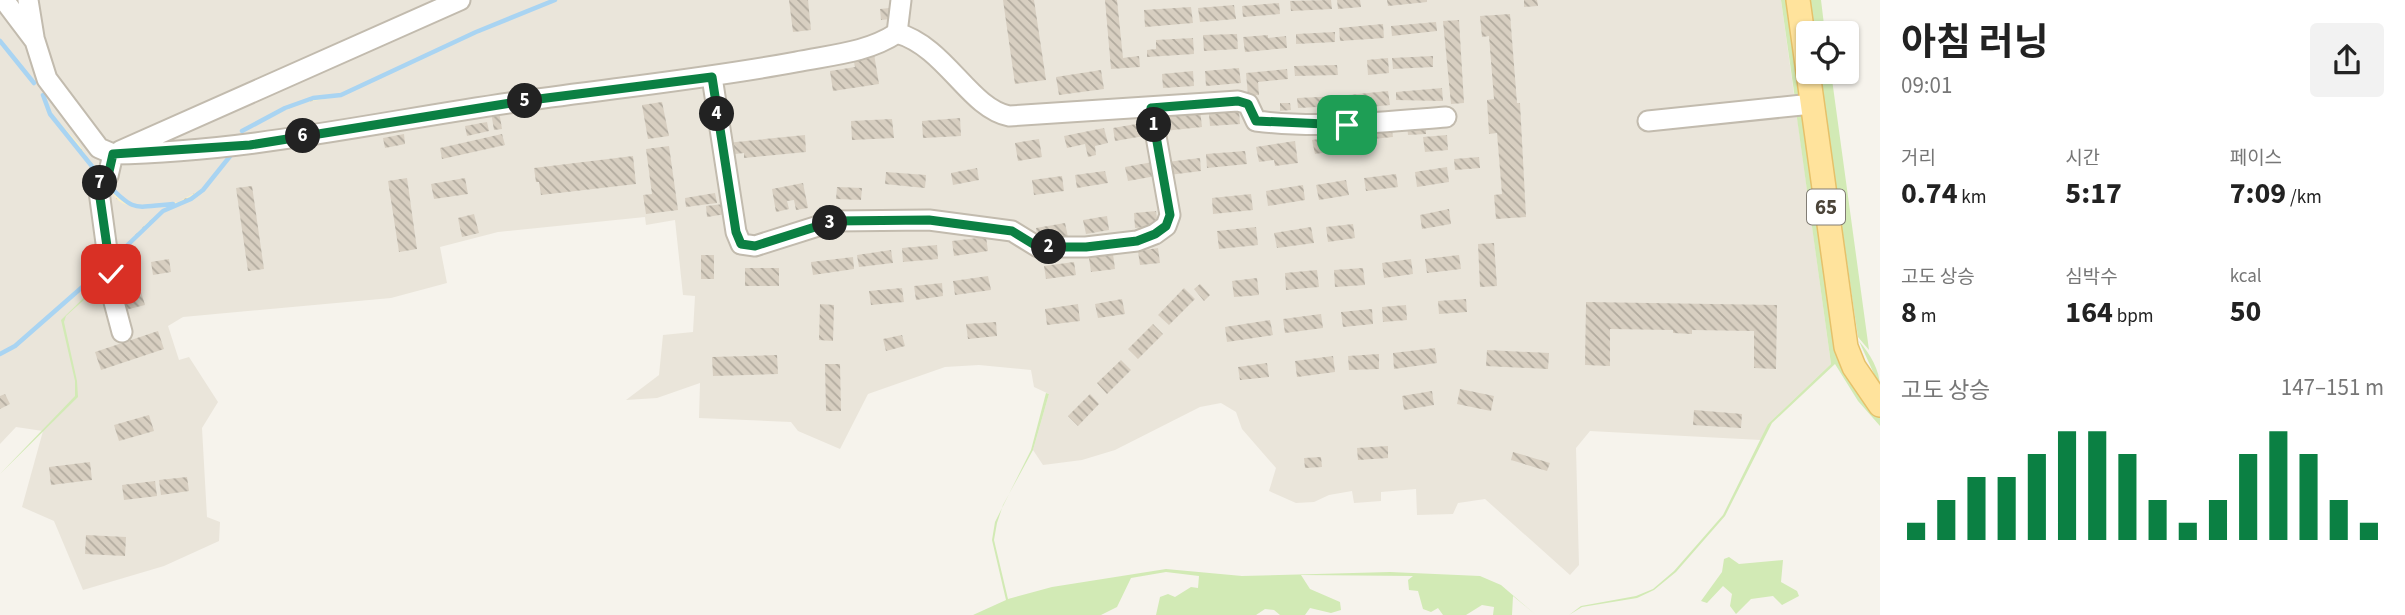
<!DOCTYPE html>
<html lang="ko">
<meta charset="utf-8">
<style>
body{margin:0;font-family:"Source Sans 3","Noto Sans KR",sans-serif;background:#f2f2f2;color:#222;height:100vh;display:flex;flex-direction:column;font-size:26px;white-space:nowrap}
*{box-sizing:border-box;margin:0}
p{font-size:23px;color:#767676}
.icon{flex:none;width:38px;height:38px;fill:none;stroke:currentColor;stroke-width:2;stroke-linecap:round;stroke-linejoin:round}
.map{position:relative;flex:1;overflow:hidden}
.sheet{display:flex;flex-direction:column;background:#fff;width:525px}
.sheet>*{flex:none}
.buttons{position:absolute;left:1796px;top:21px;display:grid;gap:14px}
.buttons a{display:grid;place-items:center;width:63px;height:63px;border-radius:7px;background:#fff;box-shadow:0 2px 5px #0004;font-size:35px}
.pin{position:absolute;display:grid;place-items:center;width:60px;height:60px;color:#fff;margin:-30px;border-radius:14px;box-shadow:0 4px 10px #0006}
.km{position:absolute;width:35px;height:35px;margin:-18px;border-radius:50%;background:#222;color:#fff;font-size:19px;line-height:35px;text-align:center}
.round{display:grid;place-items:center;flex:none;width:74px;height:74px;border-radius:7px;background:#f2f2f2}
.overview{display:flex;align-items:center;justify-content:space-between;height:119px;padding:0 21px}
h1{font-size:38px;font-weight:700;line-height:52px}
.figures{display:grid;grid-template-columns:repeat(3,1fr);gap:10px;height:119px;padding:7px 21px}
.figures div{display:grid;align-content:center}
.figures b{font-size:30px;font-weight:700}
.figures small{font-size:19px;font-weight:400}
.figures p{font-size:19px}
.chart{height:196px;padding:14px 21px}
.chart p{display:flex;justify-content:space-between}
.chart svg{width:100%;height:126px;margin-top:7px;stroke:#0b8043;stroke-width:6}
main{display:flex;flex:1;min-height:0}
.map>svg:first-child{display:block}
.residential{fill:#eae5da}
.green{fill:#d2eab5}
.sand{fill:url(#sand-dots)}
.lines{fill:none;stroke-linecap:round;stroke-linejoin:round}
.stream{stroke:#a9d4f2;stroke-width:4.5}
.building{fill:url(#building-back-hatch)}
.minor-casing{stroke:#c2bbae;stroke-width:23}
.major-casing{stroke:#e6c16a;stroke-width:26}
.minor{stroke:#fff;stroke-width:19}
.major{stroke:#ffe39c;stroke-width:23}
.route-casing{stroke:#fff;stroke-width:14}
.route{stroke:#0b8043;stroke-width:9}
.labels{text-anchor:middle;dominant-baseline:central;stroke-width:7;stroke-linejoin:round;paint-order:stroke}
.shield{fill:#fff;stroke:#817c74;stroke-width:2}
.shield-label{font-size:21px;font-weight:bold;fill:#4b4439}
</style>
<main>
<div class="map">
<svg width="1880" height="615" viewBox="0 0 1880 615">
<defs>
<pattern id="sand-dots" width="8" height="8" patternUnits="userSpaceOnUse" patternTransform="scale(1.75)"><rect width="8" height="8" fill="#f9efc9"/><path d="M2 2h.1M6 6h.1" fill="none" stroke="#d7cead" stroke-width="1.8" stroke-linecap="round"/></pattern>
<pattern id="building-back-hatch" width="6" height="6" patternUnits="userSpaceOnUse" patternTransform="scale(1.75)"><rect width="6" height="6" fill="#d8cfc1"/><path d="M-1 5l2 2M0 0l6 6M5-1l2 2" fill="none" stroke="#b1aa9e"/></pattern>
</defs>
<rect width="100%" height="100%" fill="#f6f3ec"/>
<!-- residential -->
<path class="residential" d="M0 0H1781L1831 364 1768 424 1761 440 1590 431 1576 448 1579 565 1570 575 1485 499 1458 503 1453 514 1417 515 1416 489 1381 492V501L1354 503 1352 491 1329 495 1314 502 1296 503 1269 491 1276 468 1242 429 1236 412 1221 403 1200 407 1115 450 1082 460 1043 465 1033 450 1049 394 1034 387 1031 370 979 365 945 367 868 394 840 449 798 431 791 422 699 418 700 383 657 398 626 400 659 375 663 335 693 332 695 296 683 295 675 220 646 225 645 217 498 232 440 247 447 283 391 298 183 317 168 326 179 360 189 357 218 402 202 428 207 517 220 522 219 541 164 566 83 590 54 521 22 507 43 431 16 427 0 444Z"/>
<!-- green -->
<path class="green" d="M1781 0H1789L1804 99H1795Z
M1809 0H1821L1825 33H1814Z
M1819 72H1831L1869 350 1858 337Z
M1805 110 1860 391 1880 417V426L1858 401 1835 364 1772 423 1725 516 1676 572 1654 590 1637 598 1582 607 1569 615 1581 606 1636 596 1653 589 1674 571 1723 515 1768 424 1831 364 1796 111Z
M106 276V280L66 316 64 322 77 381 78 397 0 474 75 396V381L61 320Z
M1859 341C1870 354 1880 370 1880 387Z
M1046 393 1049 394 1033 450 1003 505 997 523 994 540 1008 599 1052 587 1166 569 1242 576 1390 572 1480 576 1501 585 1536 615 1513 596 1512 615H1493L1494 607 1482 605 1466 615H1443L1438 608 1431 612 1423 609 1418 591 1409 590 1408 580 1413 576 1301 575 1310 589 1340 602 1341 610 1331 613 1310 608 1305 615H1280L1274 610 1265 609 1256 615H1156L1160 597 1168 594 1175 597 1191 587 1198 588 1199 576 1166 572 1131 578 1117 607 1101 615H973L1006 600 992 540 995 522 1031 450Z
M1729 557 1739 564 1783 560 1781 582 1797 591 1799 596 1782 605 1773 596 1751 599 1736 614 1730 606 1732 594 1723 586 1707 603 1701 601 1722 572 1724 559Z"/>
<!-- sand -->
<path class="sand" d="M553 0H558L477 33 342 96 301 103 242 130 284 107 313 97 341 94Z
M44 95 51 113 79 144 99 176 49 114Z
M230 155H233L204 191 191 200 164 212 149 224 95 278 15 347 0 356 93 277 148 222 170 206C149 206 116 214 110 186L121 200 133 206 178 202 202 189Z"/>
<g class="lines">
<!-- stream -->
<path class="stream" d="M0 41 34 83
M43 95 50 114 99 175
M242 131 285 108 313 98 341 95 476 32 555 0
M107 184C136 213 133 207 173 204
M115 257 163 211 191 199 203 190 231 155
M0 354 15 346 104 268"/>
</g>
<!-- building -->
<path class="building" d="M789 0H808L811 30 793 32Z
M1003 0H1034L1046 80 1015 84Z
M1105 0H1117L1123 58 1139 56 1140 67 1111 69Z
M1331 0 1332 9 1291 11 1290 1Z
M1337 0H1360L1361 7 1338 9Z
M1387 0H1427V2L1388 6Z
M1524 0H1537L1538 6 1524 7Z
M1279 3 1280 14 1243 17 1242 6Z
M1234 5 1236 19 1200 22 1198 8Z
M1191 7 1193 23 1145 27 1144 10Z
M889 8 891 19 881 20 880 9Z
M1510 14 1517 103H1520L1526 217 1496 219 1494 195 1502 194 1497 133 1489 134 1487 100 1494 99 1489 36 1482 37 1480 16Z
M1459 20 1464 103 1451 104 1443 21Z
M1436 22 1437 31 1392 36 1391 26Z
M1383 24 1384 38 1340 41 1339 28Z
M1335 32V42L1296 44V34Z
M1237 34 1238 49 1204 51 1203 35Z
M1268 35V38L1286 36 1287 48 1245 52 1243 37Z
M1193 38 1194 54 1147 57V50L1156 49V40Z
M874 54 879 84 833 91 830 71 855 67 853 57Z
M1433 56V67L1393 69 1392 58Z
M1388 58 1389 73 1368 75 1367 60Z
M1337 65 1338 75 1295 76 1294 66Z
M1239 68 1241 83 1206 86 1205 71Z
M1287 69 1288 79 1258 82 1259 95 1248 96 1246 73Z
M1101 70 1104 89 1059 95 1056 77Z
M1193 71 1194 86 1163 88 1162 74Z
M1442 88 1443 101 1396 100V92Z
M1388 91 1390 105 1349 109 1348 95Z
M1341 96 1342 112 1319 114 1318 107 1298 108 1297 98Z
M662 102 669 136 648 139 642 105Z
M1280 103H1290L1291 110 1280 111Z
M1200 110 1202 127 1164 131 1162 118Z
M499 111 502 129 494 130 491 112Z
M1239 111 1240 124 1210 126 1209 114Z
M960 118 961 136 923 138 922 121Z
M892 119 894 138 852 140 851 121Z
M487 122 489 131 467 136 465 126Z
M1142 123 1144 136 1115 141 1113 128Z
M1426 123V134L1408 135 1407 124Z
M1391 125 1393 137 1352 141 1351 129Z
M1104 128 1108 143 1095 146 1096 155 1088 157 1085 144 1067 148 1064 136Z
M404 134 405 144 385 148 383 138Z
M502 134 505 145 442 159 440 148Z
M805 135 806 152 744 158V153L727 155 726 143Z
M1447 135 1448 150 1425 152 1423 137Z
M1340 136 1342 150 1315 154 1312 140Z
M1039 139 1042 157 1018 161 1015 143Z
M1295 141 1298 163 1275 166 1274 160 1259 162 1256 147Z
M669 146 678 210 646 214 643 195 652 194 646 149Z
M1245 151 1247 164 1207 168 1206 154Z
M633 156 636 184 541 195 539 182H536L534 168Z
M1479 157 1480 168 1455 170 1454 159Z
M1200 158 1201 171 1169 175 1167 162Z
M1153 162 1156 176 1128 181 1125 167Z
M1447 167 1449 182 1417 187 1415 172Z
M977 168 979 180 953 185 951 173Z
M1105 171 1108 183 1077 188 1075 175Z
M886 172 926 175 925 188 885 184Z
M1396 174 1398 187 1366 191 1364 178Z
M1062 176 1064 191 1034 195 1032 180Z
M407 178 417 249 399 252 388 181Z
M465 178 468 194 434 199 431 184Z
M1346 180 1349 195 1319 200 1316 185Z
M803 183 808 208 796 210 794 200 787 201 789 209 776 212 772 189Z
M1303 185 1305 200 1268 206 1266 191Z
M252 186 264 269 248 271 236 188Z
M837 187 862 188 861 200 836 199Z
M715 193 717 203 686 207 685 198Z
M1251 194 1253 210 1213 214 1212 198Z
M724 204 726 214 707 217 706 206Z
M1449 209 1451 224 1422 229 1420 215Z
M1156 211 1158 226 1135 228 1134 213Z
M474 214 479 233 462 237 458 218Z
M1107 216 1109 230 1086 234 1083 220Z
M1065 223 1068 237 1038 242 1036 228Z
M1353 224 1355 238 1328 242 1326 227Z
M1256 227 1258 245 1219 249 1217 231Z
M1311 227 1314 243 1277 248 1274 233Z
M986 237 988 251 954 256 952 241Z
M1494 243 1497 286 1480 287 1478 244Z
M937 245 938 259 903 262 902 248Z
M1158 248 1160 263 1140 265 1138 251Z
M891 250 893 263 859 267 857 255Z
M1113 254 1115 269 1091 272 1089 258Z
M701 255H714V279H701Z
M1459 255 1461 269 1427 273 1425 259Z
M853 257 854 269 813 275 811 262Z
M169 259 171 272 153 275 151 262Z
M1411 259 1413 274 1384 278 1382 263Z
M1074 262 1076 275 1046 279 1044 266Z
M745 268H779V286H745Z
M1363 268 1365 285 1335 287 1334 270Z
M1317 270 1319 287 1286 290 1285 273Z
M988 276 991 290 955 295 953 281Z
M1257 278 1259 295 1234 297 1232 281Z
M942 283 943 296 916 300 914 286Z
M1200 284 1210 295 1204 301 1194 289Z
M902 288 904 302 871 305 869 291Z
M1184 288 1195 299 1169 325 1158 315Z
M141 292 145 305 125 310 121 298Z
M1122 299 1125 314 1098 318 1095 304Z
M1466 299 1467 312 1439 314 1438 301Z
M1586 302 1777 305 1776 369 1754 368V331L1692 330V334L1673 333V330L1610 329V366L1585 365Z
M820 304 834 305 833 341 819 340Z
M1078 304 1080 321 1047 325 1045 309Z
M1406 305 1407 320 1383 322 1382 307Z
M1372 309 1373 324 1343 327 1341 312Z
M1321 314 1323 328 1285 333 1283 319Z
M1270 320 1273 335 1227 342 1225 327Z
M996 322 997 336 968 339 966 324Z
M1153 324 1163 334 1138 359 1128 349Z
M158 331 164 349 101 370 95 352Z
M902 335 905 346 886 351 883 339Z
M1435 348 1437 363 1394 369 1393 353Z
M1487 350 1549 353 1548 369 1486 366Z
M1379 354V369L1349 370 1348 356Z
M777 355 778 374 713 376 712 357Z
M1333 356 1335 372 1297 377 1295 361Z
M1121 360 1131 370 1107 394 1097 383Z
M1267 363 1269 377 1240 380 1238 367Z
M825 364H840L841 411H826Z
M1460 389 1494 396 1491 411 1457 404Z
M1432 391 1434 405 1404 410 1402 396Z
M5 394 10 404 0 409V396Z
M1090 394 1099 404 1078 426 1068 416Z
M1694 410 1742 414 1741 428 1693 425Z
M149 415 154 431 119 441 114 425Z
M1388 446V458L1358 460 1357 448Z
M1513 452 1550 463 1547 471 1511 460Z
M1321 457 1322 467 1305 468 1304 458Z
M90 462 92 480 51 485 49 467Z
M187 477 189 491 161 495 159 480Z
M155 481 157 496 124 500 122 485Z
M86 535 126 537 125 556 85 554Z"/>
<g class="lines">
<!-- minor casing -->
<g class="minor-casing">
<path id="minor" d="M4 0 35 41 47 79 99 148 113 154C251 152 386 120 523 101 614 88 705 79 796 62 830 55 867 53 897 33L901 0
M28 0 34 37
M897 33C946 47 969 108 1009 116L1238 101 1248 104 1256 121C1319 129 1383 122 1446 117
M712 77 736 232 741 244 755 246 834 221 929 220 1012 231 1038 247H1086L1137 241 1155 234 1166 226 1170 215 1151 108
M1648 121 1812 104
M120 151 460 0
M113 154 108 176 98 184 114 302 122 332"/>
</g>
<!-- major casing -->
<g class="major-casing">
<path id="major" d="M1798 0 1846 347 1854 367 1880 405"/>
</g>
<!-- minor -->
<use href="#minor" class="minor"/>
<!-- major -->
<use href="#major" class="major"/>
</g>
<g class="lines">
<!-- route casing -->
<g class="route-casing">
<path id="route" d="M111 274 98 184 108 176 113 154 250 145 523 101 712 77 736 232 741 244 755 246 834 221 929 220 1012 231 1038 247H1086L1137 241 1155 234 1166 226 1170 215 1151 108 1238 101 1248 104 1256 121 1347 125"/>
</g>
<!-- route -->
<use href="#route" class="route"/>
</g>
<g class="labels">
<!-- shield labels -->
<rect class="shield" x="1807" y="189.5" width="38" height="35" rx="5"/>
<g class="shield-label">
<text x="1826" y="207">65</text>
</g>
</g>
</svg>
<div class="buttons">
<a><svg class="icon" aria-label="locate" viewBox="0 0 24 24"><circle cx="12" cy="12" r="6"/><path d="M12 2v4M12 18v4M2 12h4M18 12h4"/></svg></a>
</div>
<div class="pin" style="left:1347px;top:125px;background:#1e9e55"><svg class="icon" aria-label="arrive" viewBox="0 0 24 24"><path d="M6 21V4h12l-3 4 3 4H6"/></svg></div>
<div class="pin" style="left:111px;top:274px;background:#d93025"><svg class="icon" aria-label="check" viewBox="0 0 24 24"><path d="M5 12l5 5 9-10"/></svg></div>
<b class="km" style="left:1154px;top:125px">1</b>
<b class="km" style="left:1049px;top:247px">2</b>
<b class="km" style="left:830px;top:223px">3</b>
<b class="km" style="left:717px;top:114px">4</b>
<b class="km" style="left:525px;top:101px">5</b>
<b class="km" style="left:303px;top:136px">6</b>
<b class="km" style="left:100px;top:183px">7</b>
</div>
<section class="sheet">
<div class="overview"><div><h1>아침 러닝</h1><p>09:01</p></div><a class="round"><svg class="icon" aria-label="share" viewBox="0 0 24 24"><path d="M12 15V3M7 8l5-5 5 5M5 13v7h14v-7"/></svg></a></div>
<div class="figures">
<div><p>거리</p><b>0.74<small> km</small></b></div>
<div><p>시간</p><b>5:17</b></div>
<div><p>페이스</p><b>7:09<small> /km</small></b></div>
</div>
<div class="figures">
<div><p>고도 상승</p><b>8<small> m</small></b></div>
<div><p>심박수</p><b>164<small> bpm</small></b></div>
<div><p>kcal</p><b>50</b></div>
</div>
<div class="chart"><p><span>고도 상승</span>147–151 m</p>
<svg viewBox="0 0 160 44" preserveAspectRatio="none"><path d="M5 44V38M15 44V30M25 44V22M35 44V22M45 44V14M55 44V6M65 44V6M75 44V14M85 44V30M95 44V38M105 44V30M115 44V14M125 44V6M135 44V14M145 44V30M155 44V38"/></svg>
</div>
</section>
</main>
